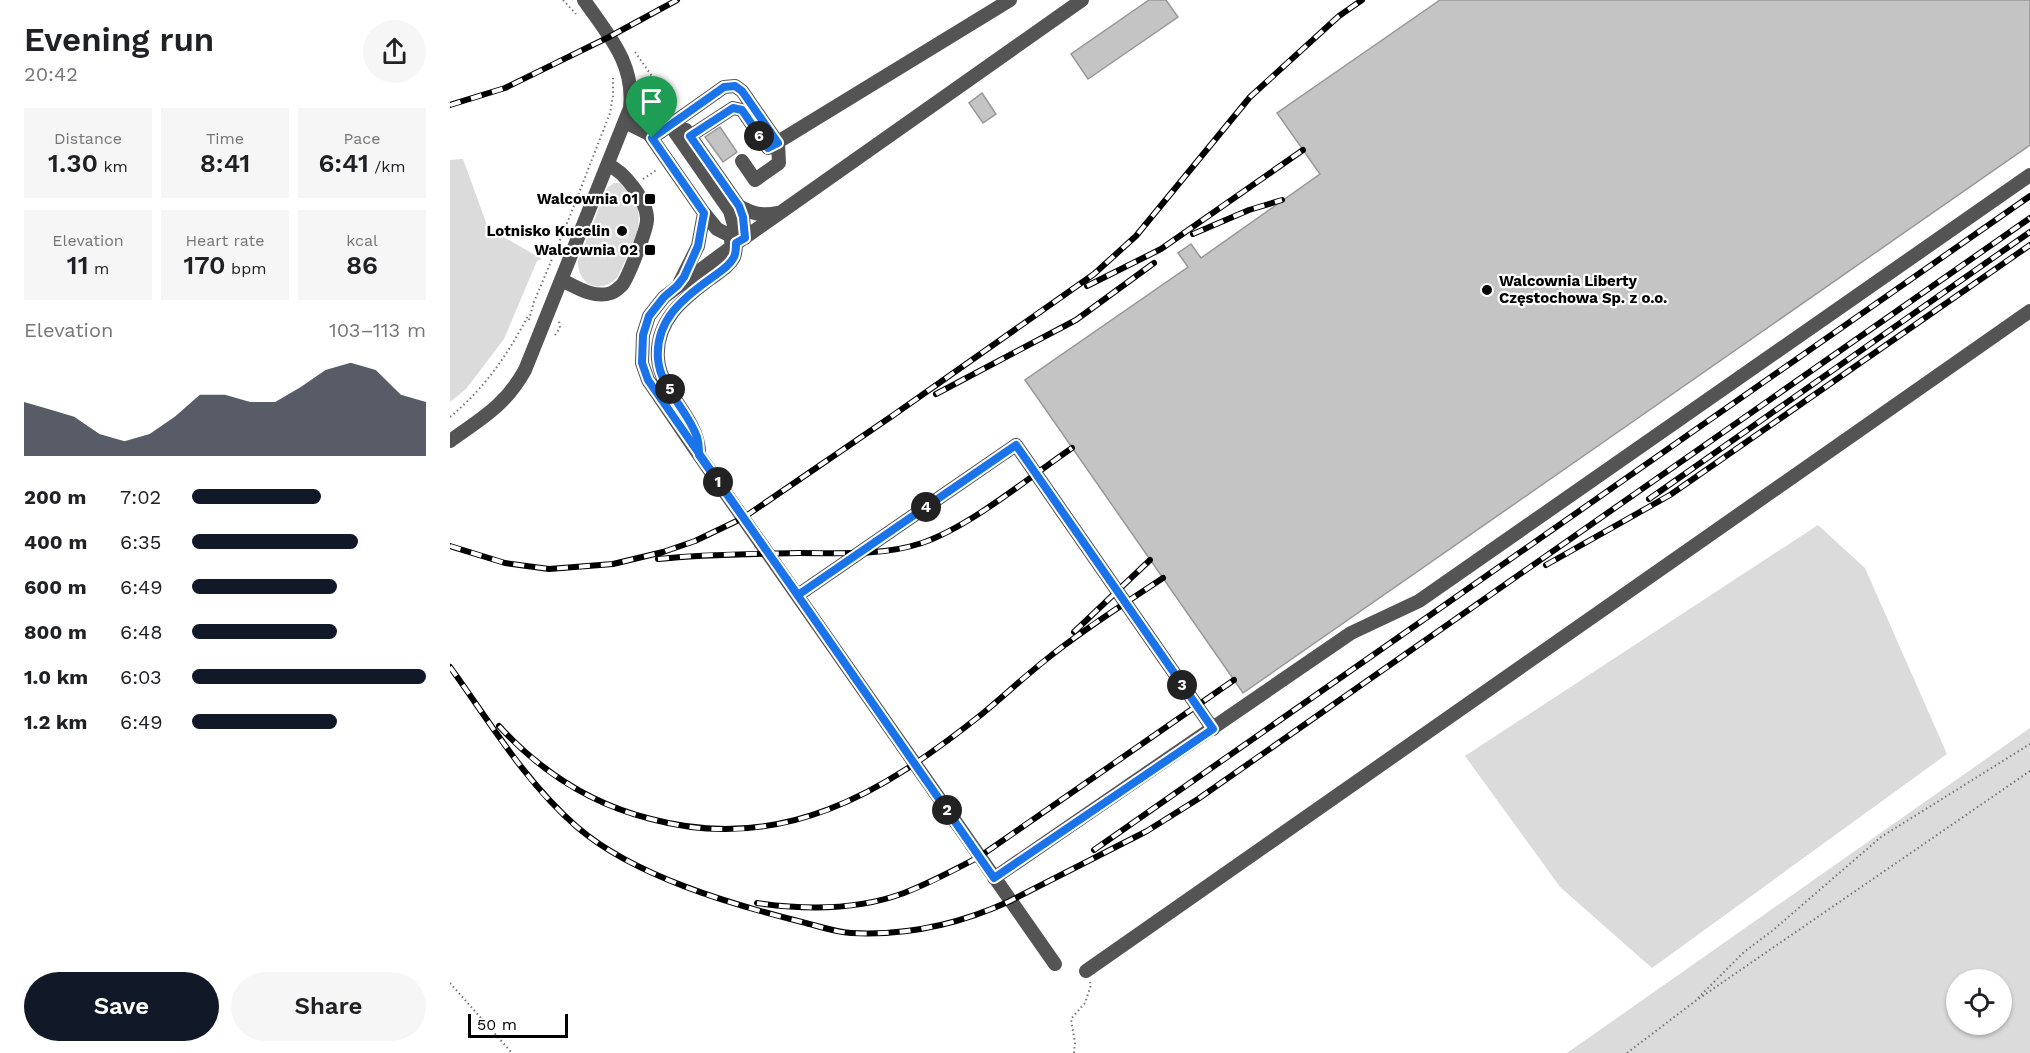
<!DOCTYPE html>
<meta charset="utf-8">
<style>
body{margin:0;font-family:"Work Sans",sans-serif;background:#f6f6f6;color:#202124;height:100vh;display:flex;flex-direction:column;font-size:22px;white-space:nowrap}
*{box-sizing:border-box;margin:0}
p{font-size:20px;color:#757577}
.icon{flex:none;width:33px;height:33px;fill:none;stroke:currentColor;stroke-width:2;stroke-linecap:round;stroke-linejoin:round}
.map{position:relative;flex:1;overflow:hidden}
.panel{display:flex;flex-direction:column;background:#fff;width:450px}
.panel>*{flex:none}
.buttons{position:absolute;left:1496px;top:969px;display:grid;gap:12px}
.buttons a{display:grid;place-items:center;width:66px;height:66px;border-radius:50%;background:#fff;box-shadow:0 2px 4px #0004;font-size:30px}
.scale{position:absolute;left:18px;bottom:15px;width:100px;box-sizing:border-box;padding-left:6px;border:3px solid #000;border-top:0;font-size:16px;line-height:21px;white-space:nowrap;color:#000;-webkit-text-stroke:4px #fff;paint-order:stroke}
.pin{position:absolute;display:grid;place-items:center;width:51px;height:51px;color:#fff;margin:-62px -26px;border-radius:50% 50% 50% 0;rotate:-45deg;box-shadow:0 0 6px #0007}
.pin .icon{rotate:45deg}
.km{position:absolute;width:30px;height:30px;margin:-15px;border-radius:50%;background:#222;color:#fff;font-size:16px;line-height:30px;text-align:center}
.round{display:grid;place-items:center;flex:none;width:63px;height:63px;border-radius:32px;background:#f6f6f6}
.summary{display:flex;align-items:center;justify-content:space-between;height:102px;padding:0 24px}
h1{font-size:33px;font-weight:600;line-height:45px}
.metrics{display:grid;grid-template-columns:repeat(3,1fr);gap:9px;height:102px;padding:6px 24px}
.metrics div{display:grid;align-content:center;border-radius:0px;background:#f6f6f6;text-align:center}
.metrics b{font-size:26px;font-weight:600}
.metrics small{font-size:16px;font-weight:400}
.metrics p{font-size:16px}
.chart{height:168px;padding:12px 24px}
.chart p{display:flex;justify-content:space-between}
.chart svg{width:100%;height:108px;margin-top:6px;fill:#111827;opacity:.7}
.button{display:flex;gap:12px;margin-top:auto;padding:12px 24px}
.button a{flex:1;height:69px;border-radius:36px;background:#111827;color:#fff;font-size:24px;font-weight:600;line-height:69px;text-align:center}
.button a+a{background:#f6f6f6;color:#202124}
ul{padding:0 24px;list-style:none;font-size:20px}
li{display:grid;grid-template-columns:96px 72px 1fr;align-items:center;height:45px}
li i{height:15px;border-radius:8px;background:#111827}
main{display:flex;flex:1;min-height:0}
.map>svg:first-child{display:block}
.green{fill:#dbdbdb;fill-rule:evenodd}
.building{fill:#c4c4c4;stroke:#989898;stroke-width:1.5}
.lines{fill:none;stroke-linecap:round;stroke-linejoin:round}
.path{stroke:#767676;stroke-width:2;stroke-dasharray:1.5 3;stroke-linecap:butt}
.minor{stroke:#545454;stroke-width:14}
.rail-casing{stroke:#000;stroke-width:6}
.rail{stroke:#fff;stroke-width:4;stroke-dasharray:11;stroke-linecap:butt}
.route-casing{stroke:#fff;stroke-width:12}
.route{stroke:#1a73e8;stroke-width:8}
.poi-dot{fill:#000;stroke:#fff;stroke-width:2}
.labels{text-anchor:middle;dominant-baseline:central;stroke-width:4.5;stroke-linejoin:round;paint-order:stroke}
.poi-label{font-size:15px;font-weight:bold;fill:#000;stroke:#fff;text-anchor:end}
</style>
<main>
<section class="panel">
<div class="summary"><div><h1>Evening run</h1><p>20:42</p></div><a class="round"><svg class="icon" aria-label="share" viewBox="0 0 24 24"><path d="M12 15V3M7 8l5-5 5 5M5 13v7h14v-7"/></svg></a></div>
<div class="metrics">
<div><p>Distance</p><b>1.30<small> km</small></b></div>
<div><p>Time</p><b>8:41</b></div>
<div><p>Pace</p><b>6:41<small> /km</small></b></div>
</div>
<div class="metrics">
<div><p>Elevation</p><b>11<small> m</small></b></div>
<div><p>Heart rate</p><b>170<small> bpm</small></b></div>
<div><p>kcal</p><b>86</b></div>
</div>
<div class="chart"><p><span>Elevation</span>103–113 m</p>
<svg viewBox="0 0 160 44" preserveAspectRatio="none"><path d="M0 44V22L10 25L20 28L30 35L40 38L50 35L60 28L70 19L80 19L90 22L100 22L110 16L120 9L130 6L140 9L150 19L160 22V44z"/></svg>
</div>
<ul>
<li><b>200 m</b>7:02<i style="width:55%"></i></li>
<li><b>400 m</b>6:35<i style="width:71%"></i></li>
<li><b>600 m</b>6:49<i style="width:62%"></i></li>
<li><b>800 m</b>6:48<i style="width:62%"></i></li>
<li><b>1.0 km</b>6:03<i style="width:100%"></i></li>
<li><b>1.2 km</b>6:49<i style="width:62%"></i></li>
</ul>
<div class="button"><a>Save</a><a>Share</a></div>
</section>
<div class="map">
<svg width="1580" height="1053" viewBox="0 0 1580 1053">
<rect width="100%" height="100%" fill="#fff"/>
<!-- green -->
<path class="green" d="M13 159 38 228 92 259 87 261 54 339 16 389 0 402V160Z
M164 183H172C205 216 182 243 167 278 149 295 128 285 128 261L157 188Z
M1368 525 1415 568 1497 754 1202 968 1110 887 1015 756Z
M1580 728V1053H1117ZM1506 980H1551V1024H1506Z"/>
<!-- building -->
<path class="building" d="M699 0H716L728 17 638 79 621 54Z
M990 0H1580V145L793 693 575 380 738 267 728 253 741 244 751 258 870 174 827 113Z
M532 93 546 114 533 123 519 103Z
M270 127 287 152 273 162 255 137Z"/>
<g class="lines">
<!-- path -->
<path class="path" d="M113 0 126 14
M185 52 223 106
M193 179 208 169
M79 320 84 302 120 216 160 113 163 96V78
M105 335 110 328 109 321
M0 417C36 387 58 354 79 314
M0 983 62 1053
M1248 998 1294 952 1322 931 1431 837 1580 744
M624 1053 625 1043 621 1019 635 1003 641 985 640 982
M1177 1053 1244 1002 1580 771"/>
<!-- minor -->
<path class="minor" d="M175 122 199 134 254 213 267 229 277 234 295 238 293 217 289 206
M220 125 280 211 284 225 281 241
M236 130 289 206C302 214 312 216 328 213
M240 136 283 108 292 110 318 148 560 0
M202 138 274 87 285 86 292 91 328 143 329 163 305 180 292 161
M112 280C126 287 144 299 161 293 164 292 170 287 172 285 178 278 197 229 197 220 198 202 174 171 158 165
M230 282 248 246 254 213
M0 441C32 418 55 406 75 370L180 108C185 63 158 35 134 0
M249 450C246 416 211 393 208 359 205 321 233 299 260 279 269 272 279 267 284 257 286 253 286 248 286 243
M348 595 566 445 763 729
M544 878 901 633 969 601 1580 175
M605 964 249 455 198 380 192 363 193 335 199 316 214 297 280 248 632 0
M636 971 1580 311"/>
<!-- rail casing -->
<g class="rail-casing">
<path id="rail" d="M0 105 55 88 159 37 227 0
M743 234 799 210 832 200
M637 286 711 249 853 150
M486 394 626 320 704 263
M1199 499 1580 232
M0 546 55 563 99 569 163 564 213 552 245 541 293 518 445 414 644 274 686 236 800 97 889 16 912 0
M208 559C255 554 302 554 349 553 391 553 432 556 472 543 521 526 578 478 622 448
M1096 565 1220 495 1580 245
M624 632 700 560
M0 667C40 722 75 782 127 827 184 876 280 904 352 922 368 926 385 932 401 933 456 936 510 924 560 901L697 831 748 799 1580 218
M49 726C91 772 141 804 201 819 332 854 433 793 532 714 554 696 575 676 598 658 634 629 674 604 713 578
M644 850 1580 196
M307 903C355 910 408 910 454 893 480 883 504 870 529 857L784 680"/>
</g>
<!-- rail -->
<use href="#rail" class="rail"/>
</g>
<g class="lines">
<!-- route casing -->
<g class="route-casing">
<path id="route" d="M202 138 254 213 248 246 234 277 227 286 214 297 199 316 193 335 192 363 198 380 544 878 763 729 566 445 348 595 249 455C249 449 249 443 247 437 238 410 210 388 208 359 205 321 232 299 260 279 269 272 279 267 284 257 286 253 286 248 286 243L295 238 293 217 289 206 240 136 283 108 292 110 318 148 328 143 292 91 285 86 274 87 202 138"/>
</g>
<!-- route -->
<use href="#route" class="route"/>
</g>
<!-- markers -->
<g class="poi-dot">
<rect x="194" y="193" width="12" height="12" rx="3"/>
<circle cx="172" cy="231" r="6"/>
<rect x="194" y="244" width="12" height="12" rx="3"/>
<circle cx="1037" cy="290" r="6"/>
</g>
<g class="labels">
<!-- poi labels -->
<g class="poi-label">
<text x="188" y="199">Walcownia 01</text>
<text x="160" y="231">Lotnisko Kucelin</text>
<text x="188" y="250">Walcownia 02</text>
<text x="1049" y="281" text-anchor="start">Walcownia Liberty<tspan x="1049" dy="17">Częstochowa Sp. z o.o.</tspan></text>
</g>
</g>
</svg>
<div class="buttons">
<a><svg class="icon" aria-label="locate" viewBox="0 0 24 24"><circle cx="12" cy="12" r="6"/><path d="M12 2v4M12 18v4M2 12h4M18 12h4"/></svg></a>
</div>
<div class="scale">50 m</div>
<div class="pin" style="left:202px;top:138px;background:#1e9e55"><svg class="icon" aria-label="arrive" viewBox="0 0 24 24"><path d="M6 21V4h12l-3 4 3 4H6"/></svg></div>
<b class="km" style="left:268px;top:482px">1</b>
<b class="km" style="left:497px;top:810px">2</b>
<b class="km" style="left:732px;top:685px">3</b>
<b class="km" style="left:476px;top:507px">4</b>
<b class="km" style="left:220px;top:389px">5</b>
<b class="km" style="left:309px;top:136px">6</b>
</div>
</main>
